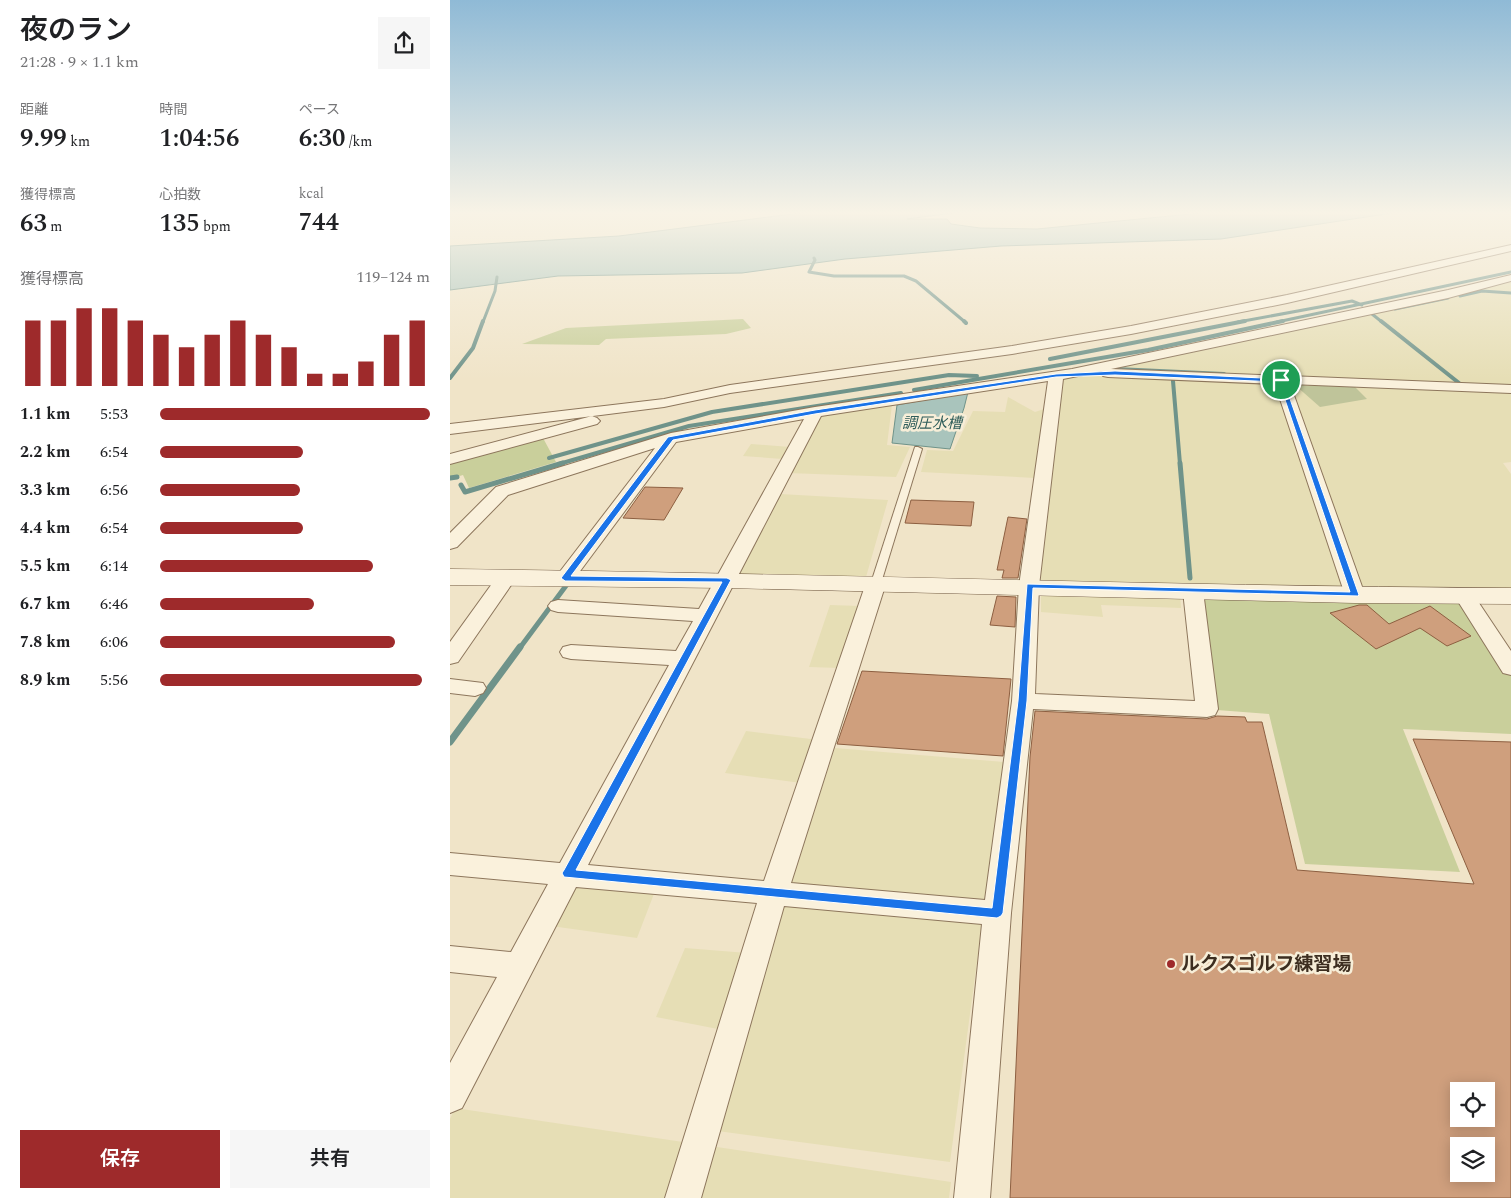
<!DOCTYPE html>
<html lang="ja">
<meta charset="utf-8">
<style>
body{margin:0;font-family:Spectral,"Noto Sans JP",serif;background:#f6f6f6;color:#202124;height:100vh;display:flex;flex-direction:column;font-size:19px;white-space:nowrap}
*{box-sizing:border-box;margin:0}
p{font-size:16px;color:#757577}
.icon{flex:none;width:28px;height:28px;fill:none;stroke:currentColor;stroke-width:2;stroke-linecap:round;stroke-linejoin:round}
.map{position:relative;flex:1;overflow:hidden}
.panel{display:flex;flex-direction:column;background:#fff;width:450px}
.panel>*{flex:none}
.controls{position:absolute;left:1000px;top:1082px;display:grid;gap:10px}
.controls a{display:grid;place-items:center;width:45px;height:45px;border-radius:0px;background:#fff;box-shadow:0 2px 12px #0003;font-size:25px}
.pin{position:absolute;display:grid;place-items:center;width:42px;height:42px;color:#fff;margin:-21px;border:2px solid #fff;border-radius:50%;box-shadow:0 1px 5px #0007}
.round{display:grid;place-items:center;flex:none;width:52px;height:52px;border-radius:0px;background:#f6f6f6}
.headline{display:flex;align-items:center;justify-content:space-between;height:85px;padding:0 20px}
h1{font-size:28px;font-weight:600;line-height:38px}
.metrics{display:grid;grid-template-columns:repeat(3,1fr);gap:8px;height:85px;padding:5px 20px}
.metrics div{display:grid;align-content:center}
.metrics b{font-size:25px;font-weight:600}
.metrics small{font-size:14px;font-weight:400}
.metrics p{font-size:14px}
.chart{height:140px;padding:10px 20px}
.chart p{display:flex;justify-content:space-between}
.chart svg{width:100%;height:90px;margin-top:5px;stroke:#9e2a2b;stroke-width:6}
.primary-button{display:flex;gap:10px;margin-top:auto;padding:10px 20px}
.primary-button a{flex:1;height:58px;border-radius:0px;background:#9e2a2b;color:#fff;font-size:20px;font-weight:600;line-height:58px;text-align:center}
.primary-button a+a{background:#f6f6f6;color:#202124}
ul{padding:0 20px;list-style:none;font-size:16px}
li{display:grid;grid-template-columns:80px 60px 1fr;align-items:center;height:38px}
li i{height:12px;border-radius:6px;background:#9e2a2b}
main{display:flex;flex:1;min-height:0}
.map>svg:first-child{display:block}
.farmland{fill:#e6deb5}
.green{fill:#c9cf9b}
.cemetery{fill:#bfc49a}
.water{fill:#a9c4bc;stroke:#6f938a}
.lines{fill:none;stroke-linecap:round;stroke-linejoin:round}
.stream-far3{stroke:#6f938a;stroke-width:3}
.stream-far2{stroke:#6f938a;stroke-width:4}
.stream-far1{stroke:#6f938a;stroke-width:5}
.stream{stroke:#6f938a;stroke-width:7}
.building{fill:#cf9f7d;stroke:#8d5f41;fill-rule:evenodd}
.lane-casing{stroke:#8d765c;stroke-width:2}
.street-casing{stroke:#8d765c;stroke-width:2}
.secondary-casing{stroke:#6f573f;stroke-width:1}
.lane{fill:#faf1dc;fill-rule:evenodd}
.street{fill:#faf1dc;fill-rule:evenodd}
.secondary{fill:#faf1dc;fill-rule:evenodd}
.route{fill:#1a73e8;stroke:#fff;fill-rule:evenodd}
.poi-dot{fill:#9e2a2b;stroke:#f7eed8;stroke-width:2}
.labels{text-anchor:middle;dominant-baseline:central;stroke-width:5;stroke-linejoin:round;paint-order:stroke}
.far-water-label{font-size:15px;font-style:italic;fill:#2f5d5a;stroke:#f7eed8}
.near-poi-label{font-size:19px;font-weight:bold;fill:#3d2e20;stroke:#f7eed8;text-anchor:start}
</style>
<main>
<section class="panel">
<div class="headline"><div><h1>夜のラン</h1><p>21:28 · 9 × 1.1 km</p></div><a class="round"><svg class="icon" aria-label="share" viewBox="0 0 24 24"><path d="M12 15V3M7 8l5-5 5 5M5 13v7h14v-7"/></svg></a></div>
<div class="metrics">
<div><p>距離</p><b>9.99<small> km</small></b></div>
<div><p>時間</p><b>1:04:56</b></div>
<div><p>ペース</p><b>6:30<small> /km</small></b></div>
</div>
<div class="metrics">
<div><p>獲得標高</p><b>63<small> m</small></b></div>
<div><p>心拍数</p><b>135<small> bpm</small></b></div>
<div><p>kcal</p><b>744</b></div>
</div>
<div class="chart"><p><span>獲得標高</span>119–124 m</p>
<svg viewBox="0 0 160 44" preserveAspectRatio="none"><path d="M5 44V12M15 44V12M25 44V6M35 44V6M45 44V12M55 44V19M65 44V25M75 44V19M85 44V12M95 44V19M105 44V25M115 44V38M125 44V38M135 44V32M145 44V19M155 44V12"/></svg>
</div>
<ul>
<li><b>1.1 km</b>5:53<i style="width:100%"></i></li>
<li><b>2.2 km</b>6:54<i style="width:53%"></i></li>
<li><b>3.3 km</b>6:56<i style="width:52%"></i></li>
<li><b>4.4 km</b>6:54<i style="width:53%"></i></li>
<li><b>5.5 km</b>6:14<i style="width:79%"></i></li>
<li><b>6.7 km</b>6:46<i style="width:57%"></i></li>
<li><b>7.8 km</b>6:06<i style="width:87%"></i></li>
<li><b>8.9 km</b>5:56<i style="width:97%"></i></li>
</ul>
<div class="primary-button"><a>保存</a><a>共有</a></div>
</section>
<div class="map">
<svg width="1061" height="1198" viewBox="0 0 1061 1198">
<rect width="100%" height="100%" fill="#f0e4c8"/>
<!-- farmland -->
<path class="farmland" d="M1061 280V462L1053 463 1061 474V591L588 582 610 377Z
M558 397 585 412 597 408 585 478 471 472 477 450 503 451 523 411 555 412Z
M442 405 437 445 460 447 446 477 338 473 367 414Z
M301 444 340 447 333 459 293 456Z
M330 494 438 500 416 577 289 575Z
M591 591 730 594 731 608 651 605 653 617 591 612Z
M380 605 410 606 389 668 359 667Z
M296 731 369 740 351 783 275 773Z
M385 748 554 762 500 1162 260 1130Z
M135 864 212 873 187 938 101 926Z
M235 948 297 953 268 1029 206 1017Z
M5 1108 501 1182 499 1198H0V1119Z"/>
<!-- green -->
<path class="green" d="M293 319 301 328 276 334 156 339 149 345 72 344 116 328Z
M93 438 106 462 19 488 13 475 0 479V461Z
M754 597 1008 602 1061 669V734L953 729 1010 872 855 864 819 714 767 710Z"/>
<!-- cemetery -->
<path class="cemetery" d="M845 385 905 387 917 399 870 407Z"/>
<!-- water -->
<path class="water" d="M358 212H510L457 219H497L501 224 530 228 587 229 761 212H949L771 239 551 246 395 259 292 273 108 276 0 290V246L169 236Z
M518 392 514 408 500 449 442 443 447 405Z"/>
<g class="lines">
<!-- stream-far3 -->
<path class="stream-far3" d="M364 258 365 260 359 272 384 276H454L466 281 515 322
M1010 296 1032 291 1061 293
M945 309 998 298
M922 314 932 322
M33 322 45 291 47 277
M788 322 902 301 912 305
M827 322 1061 272"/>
<!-- stream-far2 -->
<path class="stream-far2" d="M514 321 516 323
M931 321 1009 383
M600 359 795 321
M666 369 774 374
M0 378 23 348 33 321
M723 381 730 464
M464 390 698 350 833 321
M99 458 262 412 499 375 527 376
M109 464 239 426 451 393"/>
<!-- stream-far1 -->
<path class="stream-far1" d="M730 463 740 578
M0 478 7 477
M11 485 15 492 113 463
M69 649 118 583"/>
<!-- stream -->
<path class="stream" d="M0 742 70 647"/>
</g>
<!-- building -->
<path class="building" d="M195 487 233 488 214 520 173 518Z
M461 500 524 502 521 526 455 523Z
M558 517 577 519 568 578H552L554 570H547Z
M547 596 566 597 565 627 540 625Z
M909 605H917L939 624 980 606 1021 636 997 646 970 628 926 649 880 613Z
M412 671 561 679 553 756 387 744Z
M585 711 757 719 767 716 795 717 797 722H812L847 870 1024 884 963 739 1061 742V1198H560L580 757ZM1009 1091H1036V1119H1009ZM1009 1146H1036V1174H1009Z"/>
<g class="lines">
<!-- lane casing -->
<g class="lane-casing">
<path id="lane" d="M465 447H468L472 449 431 583 426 586 423 585 421 583Z"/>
</g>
<!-- street casing -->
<g class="street-casing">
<path id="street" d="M1061 245V251L837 303 681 334 562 354 280 393 214 407 0 434V424L214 399 280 385 562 346 681 326 837 295Z
M1061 275V281L998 298 661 369 1061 385V393L840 384 915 595 912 599 905 601 898 599 895 595 825 384 658 377 653 376 651 373 653 371 613 379 589 586 585 694 745 701 733 591 736 587 743 585 750 587 753 591 768 709 765 715 757 717 583 709 561 913 540 1198H504L532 924 334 906 251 1198H215L307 903 126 887 12 1108 0 1113V1063L47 977 0 972V946L61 952 98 884 0 875V853L110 863 219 665 121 659 113 657 110 652 113 647 121 645 226 651 243 621 108 612 101 610 98 606 101 602 108 600 249 609 354 419 226 442 122 582 115 584 108 582 105 578 205 448 58 495 7 547 0 549V533L46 487 221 433 365 407 622 369 998 290ZM598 381 569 586 562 701 535 900 341 883 436 583 433 579 426 577 419 579 416 583 314 881 138 865 371 416Z
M142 416 147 418 150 421 147 424 0 464V454Z
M56 572 63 574 66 578 8 662 0 664V642L49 574Z
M1014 589 1021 591 1061 651V675L1053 673 1004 595 1007 591Z
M0 679 33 683 36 688 33 693 25 696 0 693Z"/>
</g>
<!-- secondary casing -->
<g class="secondary-casing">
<path id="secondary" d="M0 569C354 573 707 586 1061 588V604L905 603 277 588 0 585Z"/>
</g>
<!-- lane -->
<use href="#lane" class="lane"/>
<!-- street -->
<use href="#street" class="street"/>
<!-- secondary -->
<use href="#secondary" class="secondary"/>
</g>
<!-- sky -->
<linearGradient id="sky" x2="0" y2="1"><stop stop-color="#8fbad6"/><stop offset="0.56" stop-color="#f8f3e6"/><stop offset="1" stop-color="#f8f3e6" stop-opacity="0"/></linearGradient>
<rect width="1061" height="380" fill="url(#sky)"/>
<!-- route -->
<path class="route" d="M665 371 833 379 909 595 908 596 583 588 577 701 553 913 551 916 547 918 114 877 112 873 114 870 272 582 115 581 111 578 218 437 365 410 606 374ZM665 375 829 382 900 592 577 584 568 701 542 908 126 870 281 580 277 578 121 576 223 440 365 414 606 377Z"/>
<!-- markers -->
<circle class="poi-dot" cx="721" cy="964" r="5"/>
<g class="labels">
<!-- far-water labels -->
<g class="far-water-label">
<text x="482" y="423">調圧水槽</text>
</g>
<!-- near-poi labels -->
<g class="near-poi-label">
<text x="731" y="964">ルクスゴルフ練習場</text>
</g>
</g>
</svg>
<div class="controls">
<a><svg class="icon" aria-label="locate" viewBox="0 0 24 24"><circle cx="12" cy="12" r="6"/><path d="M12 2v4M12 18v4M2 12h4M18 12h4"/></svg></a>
<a><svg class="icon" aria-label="layers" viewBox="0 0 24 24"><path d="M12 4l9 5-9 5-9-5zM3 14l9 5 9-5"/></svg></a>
</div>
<div class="pin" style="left:831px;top:380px;background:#1e9e55"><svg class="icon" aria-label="arrive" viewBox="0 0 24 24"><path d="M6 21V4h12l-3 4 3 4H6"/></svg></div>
</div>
</main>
